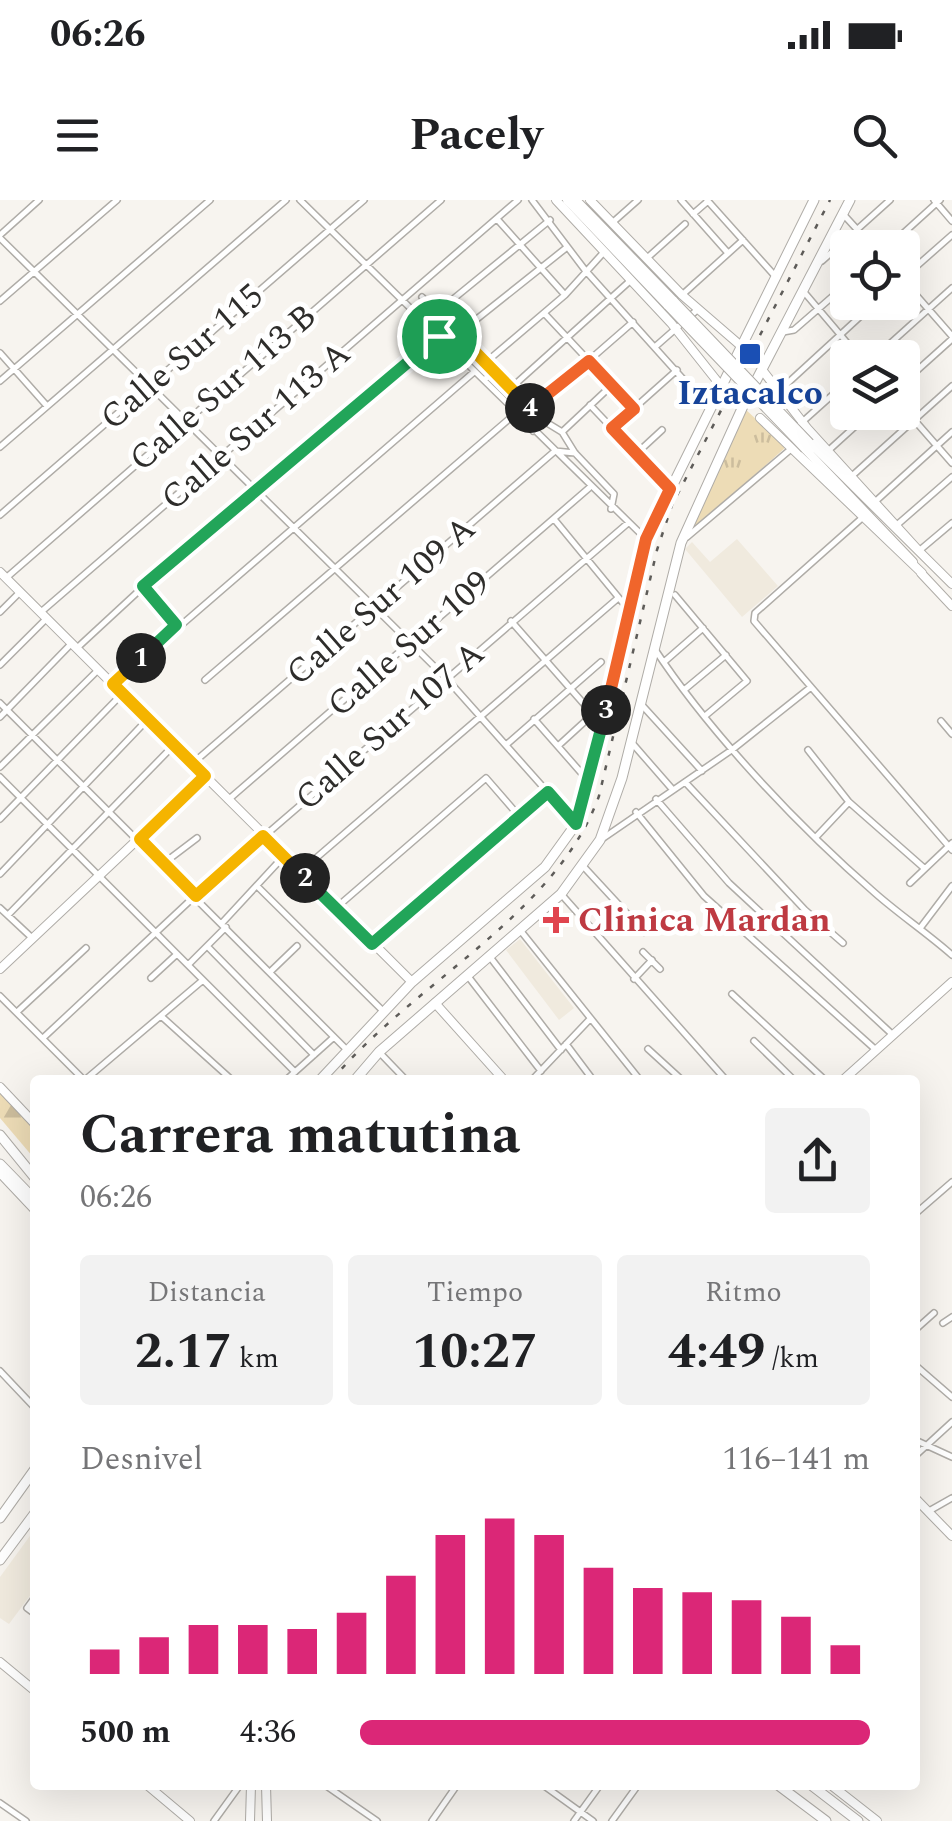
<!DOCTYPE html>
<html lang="es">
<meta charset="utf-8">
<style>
body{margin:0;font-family:Spectral,serif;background:#f2f2f2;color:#202124;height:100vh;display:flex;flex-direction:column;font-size:38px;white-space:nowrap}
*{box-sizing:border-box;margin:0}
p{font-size:32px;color:#757577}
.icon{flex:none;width:55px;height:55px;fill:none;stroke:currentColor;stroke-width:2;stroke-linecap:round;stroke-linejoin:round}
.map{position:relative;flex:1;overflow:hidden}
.details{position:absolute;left:30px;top:875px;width:890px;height:715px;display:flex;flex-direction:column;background:#fff;border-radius:10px;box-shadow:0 10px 40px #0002}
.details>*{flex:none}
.buttons{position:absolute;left:830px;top:30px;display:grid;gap:20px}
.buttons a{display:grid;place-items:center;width:90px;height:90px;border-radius:10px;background:#fff;box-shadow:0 10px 40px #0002;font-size:50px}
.pin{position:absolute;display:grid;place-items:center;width:85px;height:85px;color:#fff;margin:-42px;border:5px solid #fff;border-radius:50%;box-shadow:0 2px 10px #0007}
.km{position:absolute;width:50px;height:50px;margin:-25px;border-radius:50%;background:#222;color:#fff;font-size:28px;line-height:50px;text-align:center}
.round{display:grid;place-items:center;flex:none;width:105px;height:105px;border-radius:10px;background:#f2f2f2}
.overview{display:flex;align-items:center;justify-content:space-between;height:170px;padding:0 50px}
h1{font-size:55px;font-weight:700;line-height:75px}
.metrics{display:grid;grid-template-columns:repeat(3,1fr);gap:15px;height:170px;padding:10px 50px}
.metrics div{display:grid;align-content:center;border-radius:10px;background:#f2f2f2;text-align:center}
.metrics b{font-size:50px;font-weight:700}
.metrics small{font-size:28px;font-weight:400}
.metrics p{font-size:28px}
.chart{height:280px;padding:20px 50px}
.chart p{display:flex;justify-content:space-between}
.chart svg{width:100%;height:180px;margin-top:10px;stroke:#db2777;stroke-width:6}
ul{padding:0 50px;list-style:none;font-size:32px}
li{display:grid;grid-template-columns:160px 120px 1fr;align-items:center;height:75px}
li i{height:25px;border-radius:12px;background:#db2777}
.status{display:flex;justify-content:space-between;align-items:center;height:70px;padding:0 50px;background:#fff;direction:ltr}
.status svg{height:28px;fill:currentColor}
header{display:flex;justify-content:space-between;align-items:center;height:130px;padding:0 50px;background:#fff;font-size:45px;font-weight:700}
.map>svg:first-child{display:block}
.built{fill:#f0eade}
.grass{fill:url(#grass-tufts)}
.forest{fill:url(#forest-firs)}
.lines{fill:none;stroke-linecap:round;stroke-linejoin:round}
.street-casing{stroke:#afaca7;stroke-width:8}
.secondary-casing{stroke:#afaca7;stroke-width:10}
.primary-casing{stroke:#afaca7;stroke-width:11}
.street{stroke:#fff;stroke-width:5}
.secondary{stroke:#fff;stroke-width:8}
.primary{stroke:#fff;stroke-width:9}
.rail{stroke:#5e5c59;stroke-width:2.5;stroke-dasharray:5 10;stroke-linecap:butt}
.secondary-bridge-casing{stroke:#afaca7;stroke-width:10;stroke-linecap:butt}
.secondary-bridge{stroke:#fff;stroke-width:8}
.split-1-casing{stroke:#fff;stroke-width:20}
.split-2-casing{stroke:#fff;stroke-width:20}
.split-3-casing{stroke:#fff;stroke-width:20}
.split-4-casing{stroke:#fff;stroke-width:20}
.split-5-casing{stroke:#fff;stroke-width:20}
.split-1{stroke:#22a559;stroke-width:12}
.split-2{stroke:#f5b400;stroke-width:12}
.split-3{stroke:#22a559;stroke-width:12}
.split-4{stroke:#f0652b;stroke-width:12}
.split-5{stroke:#f5b400;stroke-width:12}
.transit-dot{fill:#1a4fb4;stroke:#fff;stroke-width:4}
.health-dot{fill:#e0444e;stroke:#fff;stroke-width:4}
.labels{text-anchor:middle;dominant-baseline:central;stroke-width:10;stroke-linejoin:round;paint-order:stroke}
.street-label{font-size:35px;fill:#2e2d2b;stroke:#fff}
.transit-label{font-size:35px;font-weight:bold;fill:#164399;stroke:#fff}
.health-label{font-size:35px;font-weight:bold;fill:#be3a42;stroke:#fff;text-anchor:start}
</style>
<div class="status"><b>06:26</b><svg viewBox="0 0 49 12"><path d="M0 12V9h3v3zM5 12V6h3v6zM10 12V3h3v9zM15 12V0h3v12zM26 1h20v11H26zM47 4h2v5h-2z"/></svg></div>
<header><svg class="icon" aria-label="menu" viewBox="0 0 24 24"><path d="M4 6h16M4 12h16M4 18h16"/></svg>Pacely<svg class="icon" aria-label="search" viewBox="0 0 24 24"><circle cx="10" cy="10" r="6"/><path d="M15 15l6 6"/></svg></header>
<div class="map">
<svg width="952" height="1621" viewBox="0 0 952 1621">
<defs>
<pattern id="grass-tufts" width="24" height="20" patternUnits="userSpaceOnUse" patternTransform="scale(2.5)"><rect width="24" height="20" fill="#eddcb6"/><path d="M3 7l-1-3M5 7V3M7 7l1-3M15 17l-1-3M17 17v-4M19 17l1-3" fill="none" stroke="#ccbd9d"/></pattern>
<pattern id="forest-firs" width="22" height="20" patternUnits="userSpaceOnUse" patternTransform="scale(2.5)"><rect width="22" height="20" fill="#eddcb6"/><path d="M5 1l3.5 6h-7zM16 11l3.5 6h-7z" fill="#ccbd9d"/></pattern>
</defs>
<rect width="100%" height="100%" fill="#f7f4ef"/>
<!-- built -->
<path class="built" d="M737 339 778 386 742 417 685 349 692 342 710 362Z
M520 739 574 808 559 820 506 750Z
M35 1329V1389L9 1424 0 1418V1377Z"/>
<!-- grass -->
<path class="grass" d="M744 208 786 247 685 337Z"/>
<!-- forest -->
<path class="forest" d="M0 890 35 928 33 957 0 918Z"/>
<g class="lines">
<!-- street casing -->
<g class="street-casing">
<path id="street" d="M300 0 646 339
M532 0 585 70 709 208
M681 0 728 53
M707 0 775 76
M934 0 952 21
M693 14 708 1
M843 14 874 48
M497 19 565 95
M612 23 638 0
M0 35 39 0
M0 38 446 478 576 624
M887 48 940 0
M646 59 685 24
M822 61 890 0
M902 79 952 136
M902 79 952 35
M804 92 860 158
M682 95 743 40
M422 97 465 143 458 155
M0 101 117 0
M544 113 634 209
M425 122 550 20
M783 132 794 130 848 83
M458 134 566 48
M465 143 494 172
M656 146 697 110
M0 153 47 206
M874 158 952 88
M485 163 565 95 604 52
M484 180 494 172 544 221 533 231
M0 181 210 0
M902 184 952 139
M511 188 631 80
M778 192 876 102
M590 205 670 289
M902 206 952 263
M532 210 633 122
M544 221 562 232 612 185
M800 224 848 181
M612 228 677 170
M562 232 575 253 614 294 611 309
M0 247 286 0
M829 250 871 212
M636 254 662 230
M853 275 952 186
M877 300 952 232
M0 315 364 0
M862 318 755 413 754 421 952 650
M554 319 628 409
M898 324 952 277
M687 337 791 249
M920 350 952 323
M6 378 441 0
M143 387 176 425
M675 395 747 481 705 516
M0 412 20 392
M41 412 518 0
M511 421 598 520
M77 448 143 387 438 137
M654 448C709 532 799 627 875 693 900 715 927 733 952 755
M664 462 703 428
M0 465 47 418
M205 480 516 213
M113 484 474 172
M684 490 726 455
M0 503 346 849
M640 503 702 571
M0 517 71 444
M534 519 584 576
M941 521 952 534
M632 543 673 590
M506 545 601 462
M558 546 593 514
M808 550 849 602 924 668
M192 564 555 251 575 253
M0 567 97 471
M0 577 295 872
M685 582 805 710 843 743
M656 599 729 683 893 835
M228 600 589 288
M636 612 704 696 876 850
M0 619 122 494
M817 636 849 602
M602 639 733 549 811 487
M164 663 197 638
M583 666 644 732
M301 671 617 399
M0 674 148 519
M910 683 952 643
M259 688 383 811
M561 694 726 880
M337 707 486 578 519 616
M0 708 30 736
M8 715 174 545
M222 723 284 656
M921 727 952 686
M520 730 640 880
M372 744 547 592
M207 746 314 855
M643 752 660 769
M490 757 561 850
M188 765 226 727
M270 772 297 746
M467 775 541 871
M151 778 177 754
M634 779 652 760
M732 794 825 880
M0 796 84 880
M17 812 86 748
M161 816 232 880
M43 838 196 695 628 323
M754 841 794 880
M566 844 593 880
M648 849 682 880
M380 853 406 880
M85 880 203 780
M286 880 334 837
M532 880 590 819
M915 1014 952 982
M943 1123 952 1117
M915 1130 934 1113
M915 1165 952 1197
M0 1171 35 1208
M915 1240 952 1257
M915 1256 952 1222
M929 1311 952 1298
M35 1397 27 1408 35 1414
M325 1585 377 1621
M543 1585 593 1621
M0 1603 26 1621
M214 1621 240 1585
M432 1621 457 1585
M574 1621 600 1585
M612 1621 638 1585"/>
</g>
<!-- secondary casing -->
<g class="secondary-casing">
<path id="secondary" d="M556 0 671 123 721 186
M567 0 668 106
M576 0 674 101
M590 0 682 95 741 146
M763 171 807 228 919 351
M760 218 922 373
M810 243 952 384
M805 249 913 362
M0 372 412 782
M921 373 952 406
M0 769 205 576
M435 803 504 880
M843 880 952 782
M0 887 35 924
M0 973 35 1010
M915 1298 952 1336
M0 1462 35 1491
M147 1585 190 1621
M266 1585 267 1621
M831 1585 877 1621
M250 1621 251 1585"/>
</g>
<!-- primary casing -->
<g class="primary-casing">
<path id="primary" d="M320 880 412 782 545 667 576 624 646 339 814 0
M355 880 379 852 561 694 600 640 622 578 681 343 744 204 850 0
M0 935 35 978
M0 964 35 1000
M0 1318 35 1269
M0 1360 35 1313
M778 1585 826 1621
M811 1585 858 1621"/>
</g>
<!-- street -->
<use href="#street" class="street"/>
<!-- secondary -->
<use href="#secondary" class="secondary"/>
<!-- primary -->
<use href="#primary" class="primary"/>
<!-- rail -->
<path class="rail" d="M332 880C413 783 556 715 599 596L657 350 672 305 830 0"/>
<!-- secondary-bridge casing -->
<g class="secondary-bridge-casing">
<path id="secondary-bridge" d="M674 101 810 243
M668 106 805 249"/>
</g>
<!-- secondary-bridge -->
<use href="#secondary-bridge" class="secondary-bridge"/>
</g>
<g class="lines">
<!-- split-1 casing -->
<g class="split-1-casing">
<path id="split-1" d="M141 458 176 425 143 386 439 136"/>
</g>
<!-- split-2 casing -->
<g class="split-2-casing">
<path id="split-2" d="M141 458 113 484 205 576 140 639 196 696 263 636 305 678"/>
</g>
<!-- split-3 casing -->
<g class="split-3-casing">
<path id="split-3" d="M305 678 372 744 548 592 576 624 606 510"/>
</g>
<!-- split-4 casing -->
<g class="split-4-casing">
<path id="split-4" d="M530 208 589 161 634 209 612 228 670 289 646 339 606 510"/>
</g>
<!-- split-5 casing -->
<g class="split-5-casing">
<path id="split-5" d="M439 136 425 122 437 113 530 208"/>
</g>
<!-- split-1 -->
<use href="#split-1" class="split-1"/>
<!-- split-2 -->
<use href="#split-2" class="split-2"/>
<!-- split-3 -->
<use href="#split-3" class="split-3"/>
<!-- split-4 -->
<use href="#split-4" class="split-4"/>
<!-- split-5 -->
<use href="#split-5" class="split-5"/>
</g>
<!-- markers -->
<rect class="transit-dot" x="738" y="142" width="24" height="24" rx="5"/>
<path class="health-dot" d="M551 705h10v10h10v10h-10v10h-10v-10h-10v-10h10z"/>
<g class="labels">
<!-- street labels -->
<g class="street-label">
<text transform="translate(182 157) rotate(-41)">Calle Sur 115</text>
<text transform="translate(223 188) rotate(-41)">Calle Sur 113 B</text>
<text transform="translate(256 226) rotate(-41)">Calle Sur 113 A</text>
<text transform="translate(381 401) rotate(-41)">Calle Sur 109 A</text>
<text transform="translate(409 444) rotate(-41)">Calle Sur 109</text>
<text transform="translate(390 526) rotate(-41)">Calle Sur 107 A</text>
</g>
<!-- transit labels -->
<g class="transit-label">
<text x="750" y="193">Iztacalco</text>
</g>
<!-- health labels -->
<g class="health-label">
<text x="578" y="720">Clinica Mardan</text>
</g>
</g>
</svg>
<div class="buttons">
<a><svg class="icon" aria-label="locate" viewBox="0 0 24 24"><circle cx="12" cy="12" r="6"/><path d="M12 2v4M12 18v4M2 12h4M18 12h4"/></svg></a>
<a><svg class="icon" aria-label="layers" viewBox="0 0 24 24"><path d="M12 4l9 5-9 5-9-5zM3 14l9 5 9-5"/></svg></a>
</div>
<div class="pin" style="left:439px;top:136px;background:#1e9e55"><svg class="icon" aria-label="arrive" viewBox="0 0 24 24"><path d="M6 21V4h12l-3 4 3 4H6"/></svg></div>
<b class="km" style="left:141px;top:458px">1</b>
<b class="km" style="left:305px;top:678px">2</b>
<b class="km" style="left:606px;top:510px">3</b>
<b class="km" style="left:530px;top:208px">4</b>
<section class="details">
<div class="overview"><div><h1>Carrera matutina</h1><p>06:26</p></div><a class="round"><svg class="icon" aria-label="share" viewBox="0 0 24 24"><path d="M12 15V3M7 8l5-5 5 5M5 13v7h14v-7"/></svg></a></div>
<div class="metrics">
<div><p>Distancia</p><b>2.17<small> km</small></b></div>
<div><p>Tiempo</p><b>10:27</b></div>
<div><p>Ritmo</p><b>4:49<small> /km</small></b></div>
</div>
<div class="chart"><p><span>Desnivel</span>116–141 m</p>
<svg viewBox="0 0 160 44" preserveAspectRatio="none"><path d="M5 44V38M15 44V35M25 44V32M35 44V32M45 44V33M55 44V29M65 44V20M75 44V10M85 44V6M95 44V10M105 44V18M115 44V23M125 44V24M135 44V26M145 44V30M155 44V37"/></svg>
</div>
<ul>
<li><b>500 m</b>4:36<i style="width:100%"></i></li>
</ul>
</section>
</div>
